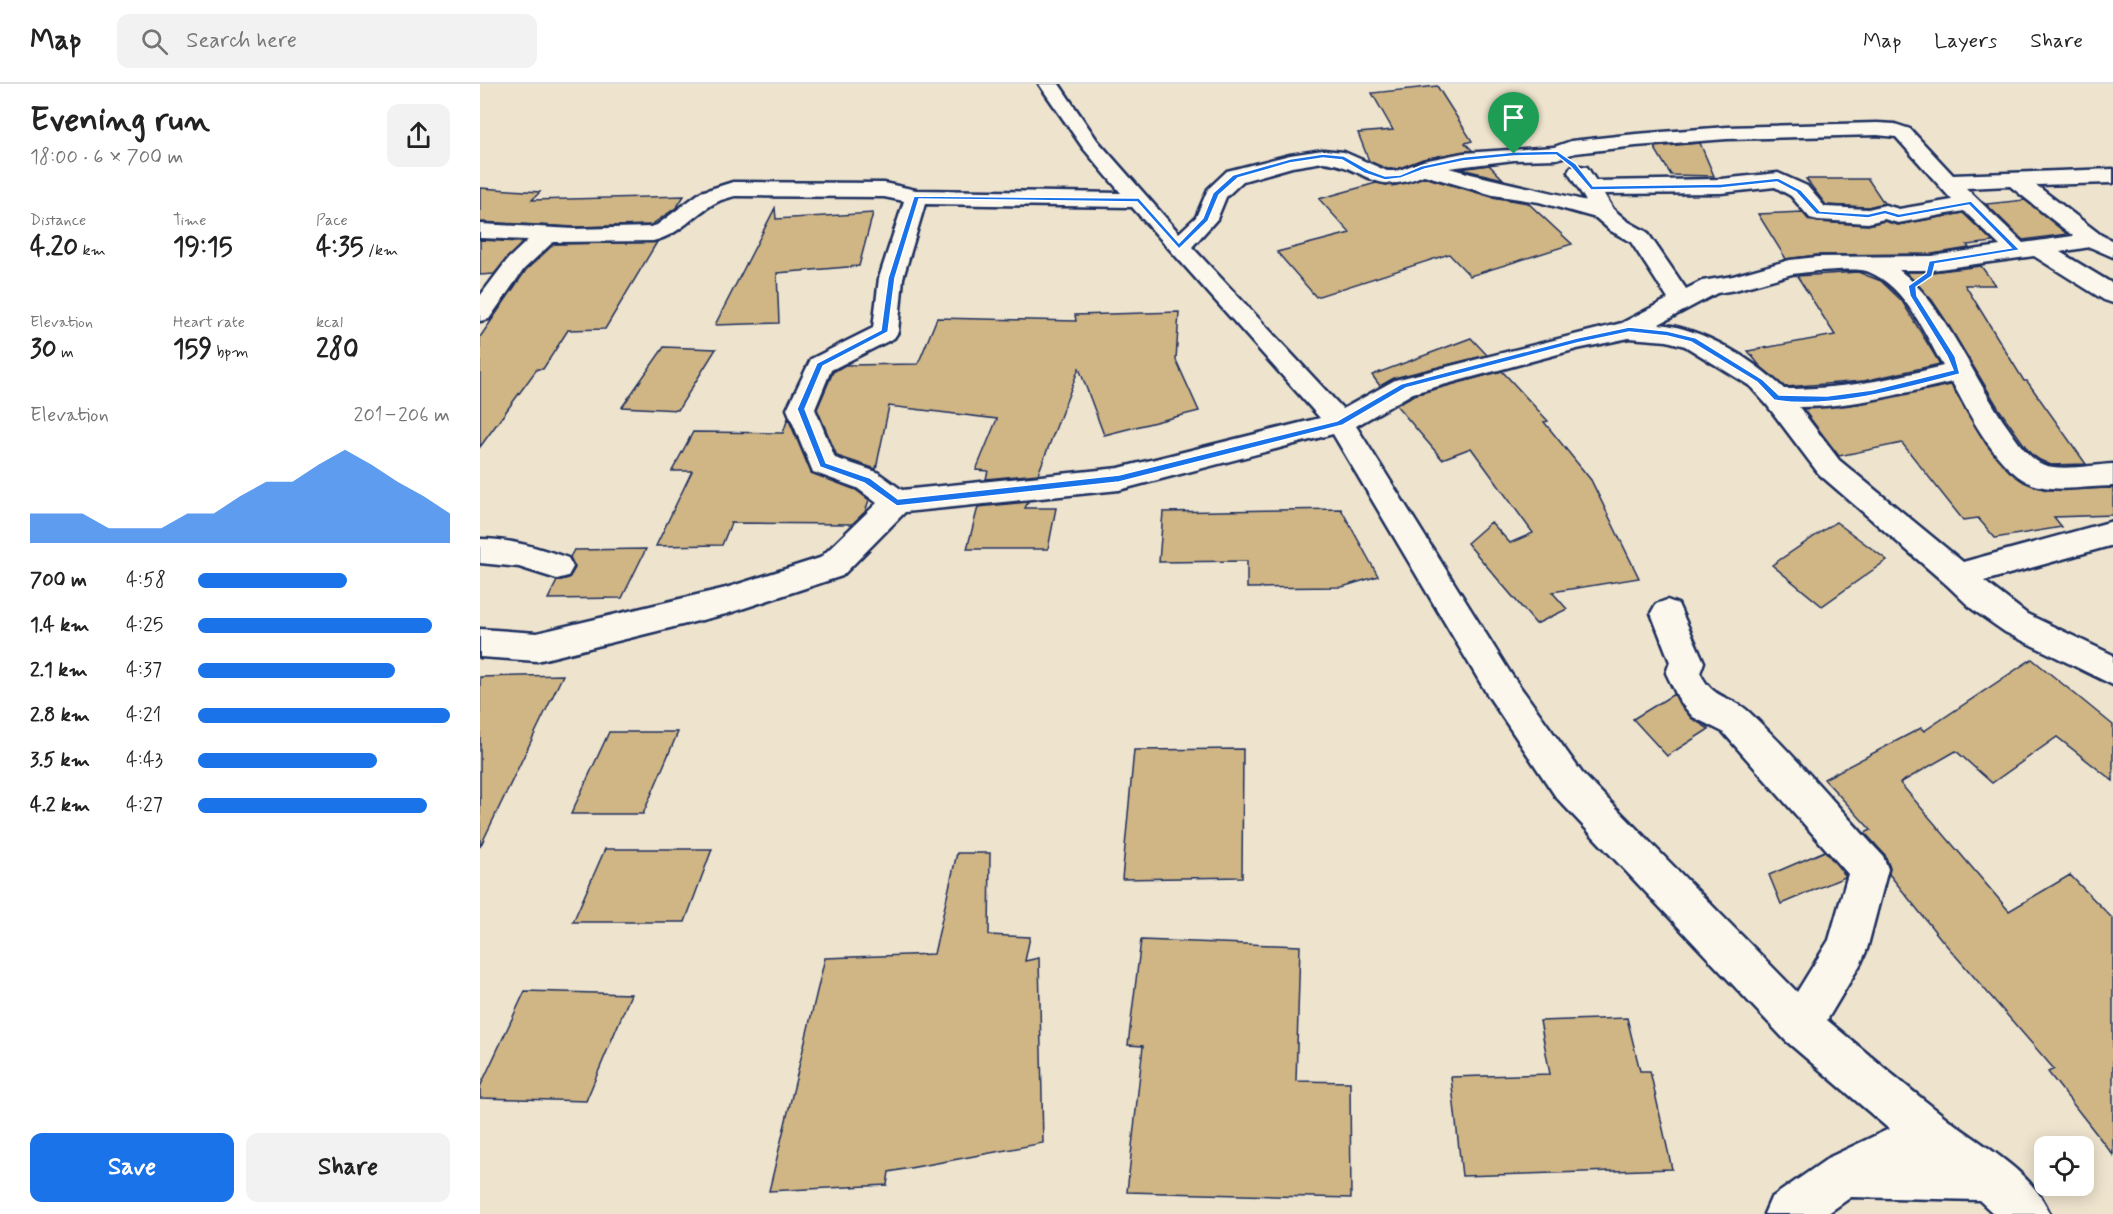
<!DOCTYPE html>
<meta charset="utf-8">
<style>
body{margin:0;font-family:Mynerve,sans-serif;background:#f2f2f2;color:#222;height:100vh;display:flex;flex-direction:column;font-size:22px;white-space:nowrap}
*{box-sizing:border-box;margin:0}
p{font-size:20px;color:#767676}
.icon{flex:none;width:33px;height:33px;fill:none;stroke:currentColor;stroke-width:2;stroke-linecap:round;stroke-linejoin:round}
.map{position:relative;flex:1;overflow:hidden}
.side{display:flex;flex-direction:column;background:#fff;width:480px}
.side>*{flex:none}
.buttons{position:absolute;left:1554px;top:1052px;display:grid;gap:12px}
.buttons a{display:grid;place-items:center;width:60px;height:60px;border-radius:12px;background:#fff;box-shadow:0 3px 15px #0003;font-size:30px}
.pin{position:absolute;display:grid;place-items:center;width:51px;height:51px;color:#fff;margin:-62px -26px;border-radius:50% 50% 50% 0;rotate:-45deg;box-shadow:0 0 6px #0007}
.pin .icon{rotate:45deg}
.round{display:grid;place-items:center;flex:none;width:63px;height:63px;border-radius:12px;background:#f2f2f2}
.head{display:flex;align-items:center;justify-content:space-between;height:102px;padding:0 30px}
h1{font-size:33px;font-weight:700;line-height:45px}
.metrics{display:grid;grid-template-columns:repeat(3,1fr);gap:9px;height:102px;padding:6px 30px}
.metrics div{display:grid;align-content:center}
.metrics b{font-size:26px;font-weight:700}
.metrics small{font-size:16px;font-weight:400}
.metrics p{font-size:16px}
.chart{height:168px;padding:12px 30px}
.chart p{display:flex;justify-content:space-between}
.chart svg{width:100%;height:108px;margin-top:6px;fill:#1a73e8;opacity:.7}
.button{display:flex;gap:12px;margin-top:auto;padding:12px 30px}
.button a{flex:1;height:69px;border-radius:12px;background:#1a73e8;color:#fff;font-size:24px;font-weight:700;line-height:69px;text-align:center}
.button a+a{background:#f2f2f2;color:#222}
ul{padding:0 30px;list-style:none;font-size:20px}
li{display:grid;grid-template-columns:96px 72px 1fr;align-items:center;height:45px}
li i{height:15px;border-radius:8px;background:#1a73e8}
header{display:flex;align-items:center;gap:36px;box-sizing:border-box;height:84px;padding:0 30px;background:#fff;border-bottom:2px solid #e0e0e0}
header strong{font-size:28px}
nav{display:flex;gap:33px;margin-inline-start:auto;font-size:21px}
.search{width:420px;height:54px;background:#f2f2f2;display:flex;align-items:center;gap:15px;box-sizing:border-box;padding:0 21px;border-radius:12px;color:#767676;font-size:22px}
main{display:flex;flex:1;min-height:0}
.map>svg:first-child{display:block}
.building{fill:#d0b585;stroke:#1b2f5e;stroke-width:1.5}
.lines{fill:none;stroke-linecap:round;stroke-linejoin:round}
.street-casing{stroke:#1b2f5e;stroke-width:5}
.street{fill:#fbf7ec;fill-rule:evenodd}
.route{fill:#1a73e8;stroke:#fff;stroke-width:1.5;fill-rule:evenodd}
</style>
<header>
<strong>Map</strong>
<div class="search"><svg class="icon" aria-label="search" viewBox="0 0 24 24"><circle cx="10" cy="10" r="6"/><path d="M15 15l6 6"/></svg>Search here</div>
<nav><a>Map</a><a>Layers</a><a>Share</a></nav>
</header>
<main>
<section class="side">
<div class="head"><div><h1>Evening run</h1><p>18:00 · 6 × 700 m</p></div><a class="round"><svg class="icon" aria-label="share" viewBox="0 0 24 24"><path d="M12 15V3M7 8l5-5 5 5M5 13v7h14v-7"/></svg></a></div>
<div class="metrics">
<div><p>Distance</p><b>4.20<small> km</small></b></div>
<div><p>Time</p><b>19:15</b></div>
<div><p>Pace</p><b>4:35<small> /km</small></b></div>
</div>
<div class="metrics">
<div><p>Elevation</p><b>30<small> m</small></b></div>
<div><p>Heart rate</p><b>159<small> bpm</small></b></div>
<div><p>kcal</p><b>280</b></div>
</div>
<div class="chart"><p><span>Elevation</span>201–206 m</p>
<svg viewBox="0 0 160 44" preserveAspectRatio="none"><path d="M0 44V32L10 32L20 32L30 38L40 38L50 38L60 32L70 32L80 25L90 19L100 19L110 12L120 6L130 12L140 19L150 25L160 32V44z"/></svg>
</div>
<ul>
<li><b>700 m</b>4:58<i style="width:59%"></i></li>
<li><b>1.4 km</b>4:25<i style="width:93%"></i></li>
<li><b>2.1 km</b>4:37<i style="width:78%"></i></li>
<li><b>2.8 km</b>4:21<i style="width:100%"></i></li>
<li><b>3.5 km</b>4:43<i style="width:71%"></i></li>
<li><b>4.2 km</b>4:27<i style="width:91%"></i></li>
</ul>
<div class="button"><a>Save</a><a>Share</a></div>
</section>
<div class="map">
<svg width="1633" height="1130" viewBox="0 0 1633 1130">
<rect width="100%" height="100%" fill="#eee3cd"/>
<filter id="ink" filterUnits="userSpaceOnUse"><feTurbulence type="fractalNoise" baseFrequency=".0167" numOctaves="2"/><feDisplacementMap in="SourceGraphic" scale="12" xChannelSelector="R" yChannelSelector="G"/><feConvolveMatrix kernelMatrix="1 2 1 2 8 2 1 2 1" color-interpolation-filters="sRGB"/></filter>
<g filter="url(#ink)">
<!-- building -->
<path class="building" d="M957 2 992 57 985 59 992 66 943 75 917 85H907L889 77 878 49 913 46 892 9Z
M1220 59 1234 92 1191 91 1174 63Z
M1009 81 1023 95 981 85Z
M944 93 1012 113 1048 119 1092 160 990 192 969 170 836 213 797 168 870 149 839 115 896 99 913 102Z
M1326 95H1388L1404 119 1388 123 1346 121Z
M0 104 60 108 52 116 204 112 197 123 171 141 94 143 0 138Z
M1545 116 1587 150 1543 156 1506 120Z
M295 124 296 135 393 129 379 182 297 189 299 239 235 241Z
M1322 128 1328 135 1337 138 1388 141 1404 137 1418 141 1483 129 1513 158 1487 161 1489 164 1452 170 1337 171 1306 175 1278 130Z
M0 156 43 158 14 190 0 191Z
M177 158 125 245 88 246 63 285H57L0 363V253L46 186 74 160Z
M1501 182 1515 201H1485L1544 297H1547L1606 380 1571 381 1560 376 1550 369 1519 325 1466 237 1452 216 1425 188H1452Z
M1378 188 1401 197 1422 217 1460 280 1384 297 1305 303 1280 282 1268 267 1355 251 1317 192Z
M699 228 696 276 719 327 624 351 599 284 558 390 506 395 508 387 496 386 517 335 409 322 396 385 357 372 337 325 353 288 365 281 438 280 457 234 596 237 595 231Z
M991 254 1007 271 914 294 900 302 892 291Z
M184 263 236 265 198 326 142 323Z
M1022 287 1068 337 1064 338 1111 396 1159 494 1072 508 1087 525 1056 540 987 459 1011 438 1030 459 1053 449 991 364 962 375 916 321 934 311Z
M1471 301 1506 360 1530 388 1544 398 1567 406 1633 404V431L1574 433 1582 443 1515 454 1498 434 1483 436 1422 359 1359 372 1323 325 1377 320Z
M308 334 331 389 376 406 389 416 385 428 372 440 251 439 242 461 176 462 212 387H192L213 348 303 349Z
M548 418 545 424H576L568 465H487L498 423Z
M861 425 898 492 862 503 767 504V477L679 478 683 428Z
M1356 438 1407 476 1342 522 1292 481Z
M166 465 142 514 68 515 77 497 89 494 95 484 90 473 94 466Z
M1552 575 1633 641V697L1577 653 1512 699 1476 667 1420 699 1529 827 1590 791 1633 835V1071L1568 988 1574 985 1461 855 1409 790 1410 784 1405 771 1385 749 1391 746 1344 695 1441 644 1444 647Z
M83 591 0 763V593Z
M1194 610 1211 634 1229 645 1187 672 1153 635Z
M129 648H198L163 730H91Z
M763 665 762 793 642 795 654 666Z
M125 765H232L205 838H93Z
M1345 767 1365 791V793L1301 820 1289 791Z
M477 769H510L509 851 550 853 545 877 559 874 563 1059 409 1088 407 1101 289 1107 345 874 454 870Z
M661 856 820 862 816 997 870 998 871 1114 647 1108 663 962 648 961Z
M45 907 151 910 106 1017 0 1014V1003Z
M1147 934 1160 987H1170L1192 1085 982 1092 971 993 1070 990 1060 937Z"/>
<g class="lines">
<!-- street casing -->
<g class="street-casing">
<path id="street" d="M559 0H579L617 56 699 149 716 133 728 105 747 87 810 71 843 66 864 68 907 87H917L943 77 983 69 1074 63 1091 57 1156 50 1247 43 1397 39 1415 40 1430 45 1473 91 1633 85V99L1556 101 1621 151 1633 157V173L1610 163 1580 168 1633 200V219L1624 216 1554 172 1452 186H1419C1463 217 1496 300 1529 345 1538 358 1549 375 1564 381 1580 387 1615 381 1633 380V402C1609 402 1582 408 1559 402 1520 393 1490 331 1472 298 1421 310 1371 323 1319 323L1359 376 1483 478 1633 437V461L1504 497 1547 530 1633 571V601L1525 548 1492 525 1467 501 1339 390 1287 321 1270 302 1205 262 1187 257 1149 254 1097 265 933 309 876 342 1031 590 1102 689 1317 908 1349 856 1368 790 1243 648 1213 633 1200 618 1186 589 1190 578 1171 529 1176 520 1187 516 1198 520 1224 578 1220 589C1234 617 1251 611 1269 628 1316 672 1359 725 1403 772L1408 785 1387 865 1381 879 1347 936C1386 968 1424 1001 1464 1032 1500 1061 1552 1086 1570 1130H1514L1499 1116 1371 1113 1347 1130H1284L1291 1114 1350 1073 1409 1045 1305 956 1076 713 1007 610 853 350 639 406 425 428 362 492 246 530 57 577 0 573V545L57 549 246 504 340 474 397 419 377 404 333 388 307 325 331 275 393 244 399 194 424 117 404 113 255 112C249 114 242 115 237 118 213 130 202 150 173 157L73 158 44 185 9 235 0 237V212L28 175 48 156 0 154V140L94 145 171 143 177 141 221 108 253 98 404 99 436 106 641 109 603 64ZM1397 51 1416 53 1472 116 1419 125 1405 121 1388 125 1345 123 1327 102 1298 89 1241 95 1116 97 1107 83 1099 82 1091 83 1088 88 1106 117C1060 105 1014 97 969 84L1034 76 1077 75 1095 69 1156 62 1247 55ZM843 78C888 83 892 114 944 91L1013 111 1059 118 1116 134 1131 147 1151 158 1188 215 1142 239 915 296 863 325 712 163 737 135 746 113 763 97 812 83ZM1530 102 1593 152 1543 159 1486 104ZM1295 103 1311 112 1330 134 1338 136 1388 139 1404 135 1418 139 1484 127 1520 162 1452 172 1337 173 1310 176 1253 192 1222 197 1206 205 1167 148 1147 137 1133 125 1124 110 1241 109ZM445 120 652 123 840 334 639 384 422 406 397 388 355 374 335 325 351 286 414 254 418 248 423 194ZM1337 187C1350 187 1378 183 1389 188 1426 203 1445 250 1463 282 1406 296 1363 305 1304 305 1273 275 1222 244 1179 240L1237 209 1255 206 1312 190Z
M0 455C31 455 59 464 88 474L93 483 88 492 77 495 39 483 0 479Z"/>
</g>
<!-- street -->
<use href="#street" class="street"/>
</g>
</g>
<!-- route -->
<path class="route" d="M1077 67 1096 80 1113 102 1241 100 1298 94 1321 106 1340 127 1388 130 1405 126 1419 130 1491 117 1540 166 1455 180 1452 192 1436 203 1437 212 1475 272 1480 290C1425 304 1351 326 1294 316L1277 298 1211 258 1187 252 1149 248 1097 259 926 304 863 341 639 398 417 422 384 399 340 383 317 325 337 279 401 246 408 194 434 112 659 114 699 159 723 134 733 109 753 91 810 75 843 70 864 72 889 86 905 92 920 91 941 82 983 73 1034 68ZM1076 71 1091 83 1111 106 1241 104 1297 98 1316 108 1336 130 1388 134 1405 130 1418 134 1489 121 1531 164 1449 177 1446 189 1428 202 1430 212 1467 272 1473 286 1392 306 1347 312 1299 311 1282 295 1216 254 1187 247 1149 243 1097 254 921 300 857 337 639 391 418 415 390 394 346 379 325 325 343 282 408 248 415 194 439 115 657 118 699 165 728 137 739 111 758 94 810 79 843 74 862 76 884 89 905 96 921 94 945 85 983 77 1034 72Z"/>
</svg>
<div class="buttons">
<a><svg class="icon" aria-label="locate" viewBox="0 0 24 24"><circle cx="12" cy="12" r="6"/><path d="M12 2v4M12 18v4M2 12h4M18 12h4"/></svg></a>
</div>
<div class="pin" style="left:1034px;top:70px;background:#1e9e55"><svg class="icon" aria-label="arrive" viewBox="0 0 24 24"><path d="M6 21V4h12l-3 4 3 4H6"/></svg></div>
</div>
</main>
